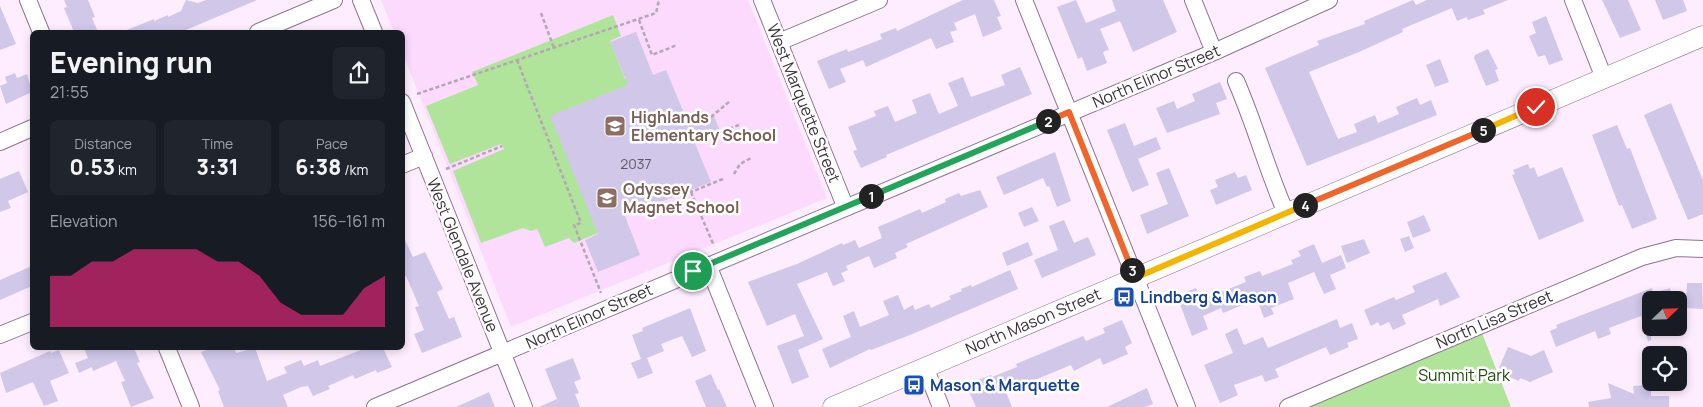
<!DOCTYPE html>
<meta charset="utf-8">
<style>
body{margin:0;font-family:Manrope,sans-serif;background:#20242c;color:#f1f3f6;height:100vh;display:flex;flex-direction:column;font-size:19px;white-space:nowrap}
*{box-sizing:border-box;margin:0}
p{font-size:16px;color:#9ea1a6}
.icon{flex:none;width:28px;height:28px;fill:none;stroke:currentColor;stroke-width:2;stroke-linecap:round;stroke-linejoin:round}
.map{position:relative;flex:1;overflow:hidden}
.drawer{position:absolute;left:30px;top:30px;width:375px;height:320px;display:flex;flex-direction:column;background:#171b24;border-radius:8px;box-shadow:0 2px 8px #0003}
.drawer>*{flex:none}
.needle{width:32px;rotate:67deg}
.buttons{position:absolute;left:1642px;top:291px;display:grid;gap:10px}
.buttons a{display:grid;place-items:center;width:45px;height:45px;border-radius:8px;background:#171b24;box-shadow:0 2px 8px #0003;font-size:25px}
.pin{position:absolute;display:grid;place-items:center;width:42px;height:42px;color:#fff;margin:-21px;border:2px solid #fff;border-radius:50%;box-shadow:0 1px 5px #0007}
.km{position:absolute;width:25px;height:25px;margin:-12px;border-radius:50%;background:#222;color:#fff;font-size:14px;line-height:25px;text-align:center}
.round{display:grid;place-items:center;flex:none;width:52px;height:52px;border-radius:8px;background:#20242c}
.head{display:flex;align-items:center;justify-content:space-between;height:85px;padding:0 20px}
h1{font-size:28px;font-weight:800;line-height:38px}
.figures{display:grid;grid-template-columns:repeat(3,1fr);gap:8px;height:85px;padding:5px 20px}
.figures div{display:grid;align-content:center;border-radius:8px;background:#20242c;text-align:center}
.figures b{font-size:21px;font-weight:800}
.figures small{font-size:14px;font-weight:400}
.figures p{font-size:14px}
.chart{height:140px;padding:10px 20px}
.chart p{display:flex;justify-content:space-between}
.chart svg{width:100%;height:90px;margin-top:5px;fill:#db2777;opacity:.7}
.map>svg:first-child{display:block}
.built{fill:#fbdafd}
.park{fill:#b1e49b}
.building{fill:#d0c7e9}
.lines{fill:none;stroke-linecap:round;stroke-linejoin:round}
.minor-casing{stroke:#8d748e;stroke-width:18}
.major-casing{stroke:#8d748e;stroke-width:21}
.path{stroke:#b5a6b5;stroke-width:2.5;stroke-dasharray:4 2.5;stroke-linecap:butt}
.minor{stroke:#fff;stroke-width:16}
.major{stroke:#fff;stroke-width:20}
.split-1-casing{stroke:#fff;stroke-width:10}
.split-2-casing{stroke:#fff;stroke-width:10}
.split-3-casing{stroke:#fff;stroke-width:10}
.split-4-casing{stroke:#fff;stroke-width:10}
.split-5-casing{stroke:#fff;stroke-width:10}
.split-6-casing{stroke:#fff;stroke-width:10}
.split-1{stroke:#22a559;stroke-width:6}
.split-2{stroke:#22a559;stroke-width:6}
.split-3{stroke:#f0652b;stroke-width:6}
.split-4{stroke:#f5b400;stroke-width:6}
.split-5{stroke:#f0652b;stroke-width:6}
.split-6{stroke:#f5b400;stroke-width:6}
.labels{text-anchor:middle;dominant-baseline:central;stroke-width:5;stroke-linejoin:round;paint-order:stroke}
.number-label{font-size:14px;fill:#615667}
.street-label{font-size:16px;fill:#3c313c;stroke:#fff}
.education-label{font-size:16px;font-weight:bold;fill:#785e54;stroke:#fff;text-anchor:start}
.transit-label{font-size:16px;font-weight:bold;fill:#164399;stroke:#fff;text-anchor:start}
.park-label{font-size:16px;fill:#244910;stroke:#fff}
</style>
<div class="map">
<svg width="1703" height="407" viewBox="0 0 1703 407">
<rect width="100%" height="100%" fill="#feedfe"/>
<!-- built -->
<path class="built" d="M381 0H748L827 198 511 327 403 54 402 32H394Z"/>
<!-- park -->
<path class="park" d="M613 15 621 36 610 41 625 79 631 84 551 116 598 233 574 243 569 238 545 247 537 229 531 231 523 228 481 243 453 171 504 149 501 144 450 164 426 106 478 85 472 72Z
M1482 333 1511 407H1307Z"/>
<!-- building -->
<path class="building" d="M64 0H88L95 17 92 18 98 32H74L64 8 67 7Z
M186 0 198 3 206 0H257L181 32H122L154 19V21L168 15V17L181 11Z
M963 0H994L1001 16 997 17 1002 29 983 37 975 14 954 23 957 30 950 32 954 42 936 49 931 38 866 67 863 60 840 69 846 82 829 89 817 61 847 49 848 52 882 39 880 34 896 28 897 31Z
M1076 0 1086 23 1116 11 1112 0H1163L1177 32 1133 52 1120 21 1100 29 1109 50 1103 52 1107 63 1087 71 1082 57 1078 59 1057 7Z
M1413 0 1416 5 1427 0H1508L1483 10 1485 14 1468 20 1467 17 1457 21 1452 8 1402 29 1403 32 1359 52 1309 72 1338 139 1357 132 1354 124 1375 115 1378 123 1399 114 1396 107 1417 98 1420 105 1431 100 1437 115 1307 166 1265 68 1319 45 1317 41 1365 24 1364 21Z
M1602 0H1628L1641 30 1620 38Z
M1655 0H1683L1687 11 1663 20Z
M0 6 16 44 0 50Z
M1546 16 1563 60 1549 65 1545 55 1538 57 1529 36 1536 33 1532 22Z
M636 32 653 75 666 70 689 125 714 116 720 131 694 141 711 182 625 216 640 255 598 272 585 240 598 234 550 116 628 85 610 42Z
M1488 49 1498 69 1495 70 1499 81 1486 86 1474 58 1475 55Z
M1440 59 1449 82 1435 87 1426 65Z
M1020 67 1032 94 886 155 887 157 861 168 853 151 857 150 848 127 876 116 874 111 888 106 895 122 917 113 912 100 930 93 939 114 958 106 948 83 963 77 971 97 1005 85 1001 75Z
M15 73 17 78 27 74 32 92 6 104 0 86 7 83 5 77Z
M1220 82 1227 99 1216 103 1220 114 1167 133 1156 108 1174 101 1177 109 1195 101 1192 94Z
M1671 103 1703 180V214L1688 220 1644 115Z
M1125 123 1134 146 1156 137 1161 149 1138 159 1149 185 1132 192 1107 130Z
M1617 125 1627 149 1630 148 1657 219 1632 229 1622 205 1619 206 1592 135Z
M1055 152 1071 201 1057 207 1049 186 1047 187 1043 178 1004 195 996 177Z
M1528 164 1530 169 1534 167 1538 177 1562 167 1584 221 1539 240 1512 175 1515 174 1513 170Z
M1169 168 1189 216 1147 234 1140 215 1168 204 1156 173Z
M19 171 28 192 8 201 11 208 0 212V179Z
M1235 172 1238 178 1246 175 1252 190 1216 205 1210 190 1218 187 1215 180Z
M980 190 988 207 906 244 908 247 895 253 897 258 874 268 869 256 846 266 848 270 841 273 845 281 833 286 827 272 797 284 823 339 798 350 809 377 792 384 777 346 804 336 795 314 767 326 748 282 797 264 842 243 843 245 855 240 859 248 882 238 878 227 920 209 922 213 946 202 945 199 959 193 961 196Z
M1032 207 1039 221 1024 227 1018 213Z
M1424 215 1431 231 1413 238 1407 222Z
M1064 220 1074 243 1088 237 1096 255 1042 278 1034 260 1058 250 1049 226Z
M402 234 413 257 425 252 443 289 437 292 449 319 454 317 462 337 422 353 414 334 424 330 415 307 419 306 406 276 402 277Z
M1409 236 1414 248 1405 252 1400 239Z
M1364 239 1370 253 1347 263 1341 246Z
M1028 242 1033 255 1007 266 1002 253Z
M1314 244 1322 263 1341 255 1346 268 1330 275 1336 289 1324 294 1314 272 1288 283 1294 299 1271 308 1274 314 1264 318 1257 299 1223 313 1221 308 1203 316 1208 329 1192 336 1177 296 1196 288 1201 300 1246 282 1244 277 1260 271 1262 276 1293 264 1291 260 1301 256 1298 251Z
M32 266V286L0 300V280Z
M1010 270 1018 289 910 335 871 350 870 349 830 368 822 349 851 337 843 316 854 311 860 327 889 315 883 301 898 295 904 310 913 305 915 310 929 304 931 308 951 299 949 296 962 291 961 289 971 285 972 287Z
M1446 272 1460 297 1440 306 1438 299 1402 315 1406 324 1393 330 1389 322 1380 326 1378 322 1371 326 1364 310 1394 297 1396 300 1415 292 1412 286Z
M1687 283H1702L1703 309 1686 308Z
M1652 288 1653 293 1670 288 1673 300H1651V340L1648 341 1641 316 1609 328 1611 334 1598 339 1595 331 1556 347 1550 331 1557 328 1556 325Z
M690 308 706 351 692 357 682 336 661 344 664 351 647 358 653 373 638 379 631 363 641 359 632 335 643 331 642 328Z
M1337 319 1340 328 1352 323 1358 339 1347 343 1349 347 1330 355 1326 347 1275 369 1279 377 1265 382 1262 375 1234 385 1238 395 1220 403 1204 365 1233 353 1225 334 1237 328 1244 345 1263 337 1268 348Z
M1122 320 1132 343 1125 347 1128 354 1103 365 1100 358 1074 371 1071 365 1006 392 1012 407H976L967 387 975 384 973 382 991 375 992 377 1017 367 1016 364 1083 336 1086 341 1105 333 1103 328Z
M1508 347 1531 356 1544 350 1553 372 1530 382 1520 378 1519 381 1509 377 1510 373 1499 368Z
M84 348H134L140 362 137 363 154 398 131 407 121 382 125 381 116 361 93 371 92 367 79 373 75 363 88 358Z
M212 348H234L236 353 255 348 267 381 287 373 284 367 301 360 304 366 318 360 320 366 366 348H383L392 367 377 373 376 370 355 379 353 375 328 386 330 389 313 396 308 386 301 387 283 395 288 407H224L218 391 220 390 201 352Z
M59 350 69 373 50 381 58 401 44 406 33 382 6 393 0 373 50 351 51 353Z
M573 358 581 379 574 382 579 393 575 394 580 407H539L557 399 545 369Z
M711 374 718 390 719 389 727 407H706L695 381Z
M1608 383 1634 394 1633 386 1651 385V396H1669V407H1589L1588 402 1611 398Z
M1147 388 1153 404 1145 407H1107Z
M489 392 495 407H456L474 399Z"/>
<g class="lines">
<!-- minor casing -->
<g class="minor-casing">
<path id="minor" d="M28 0 41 32
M361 0 374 32
M762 0 845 206
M1024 0 1187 407
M1193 0 1214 52
M1573 0 1604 78
M258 32 334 0
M779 42 879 0
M1236 81C1255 124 1267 170 1286 213
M402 102 524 407
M0 142 32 128
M402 165 424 156
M708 265 765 407
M0 335 32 322
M167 348 191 407
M925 367 941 407
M375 407 1214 52 1329 0
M1288 407 1642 257 1676 248 1703 249"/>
</g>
<!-- major casing -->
<g class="major-casing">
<path id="major" d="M833 407 1703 36"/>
</g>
<!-- path -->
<path class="path" d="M541 13 554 48
M639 20 652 55 677 45
M517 60 581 223 574 225 601 293
M417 94 656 13 659 0
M711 117 730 101
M717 133 739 125
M446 169 502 146
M734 174 740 164 751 158
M691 190V192L723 179
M691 192 714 246"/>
<!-- minor -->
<use href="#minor" class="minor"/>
<!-- major -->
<use href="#major" class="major"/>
</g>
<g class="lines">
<!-- split-1 casing -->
<g class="split-1-casing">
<path id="split-1" d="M693 271 871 196"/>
</g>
<!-- split-2 casing -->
<g class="split-2-casing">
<path id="split-2" d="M871 196 1048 121"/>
</g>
<!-- split-3 casing -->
<g class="split-3-casing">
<path id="split-3" d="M1048 121 1069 112 1132 270"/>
</g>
<!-- split-4 casing -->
<g class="split-4-casing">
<path id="split-4" d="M1132 270 1135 278 1305 205"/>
</g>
<!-- split-5 casing -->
<g class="split-5-casing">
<path id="split-5" d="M1305 205 1483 130"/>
</g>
<!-- split-6 casing -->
<g class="split-6-casing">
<path id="split-6" d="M1483 130 1536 107"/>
</g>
<!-- split-1 -->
<use href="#split-1" class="split-1"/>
<!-- split-2 -->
<use href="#split-2" class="split-2"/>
<!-- split-3 -->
<use href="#split-3" class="split-3"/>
<!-- split-4 -->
<use href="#split-4" class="split-4"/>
<!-- split-5 -->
<use href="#split-5" class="split-5"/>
<!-- split-6 -->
<use href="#split-6" class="split-6"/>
</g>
<!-- icons -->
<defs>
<g id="school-square" transform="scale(1.125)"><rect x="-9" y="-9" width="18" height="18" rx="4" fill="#8d6e63" stroke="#fff"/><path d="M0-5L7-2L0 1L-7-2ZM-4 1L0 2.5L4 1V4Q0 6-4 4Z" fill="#fff"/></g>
<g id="bus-square" transform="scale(1.125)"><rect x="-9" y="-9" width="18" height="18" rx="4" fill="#1a4fb4" stroke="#fff"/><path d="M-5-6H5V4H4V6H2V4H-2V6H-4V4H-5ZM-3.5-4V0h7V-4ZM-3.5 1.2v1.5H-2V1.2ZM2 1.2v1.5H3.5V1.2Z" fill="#fff"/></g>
</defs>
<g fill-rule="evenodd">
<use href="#school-square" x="615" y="126"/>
<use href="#school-square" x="607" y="198"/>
<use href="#bus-square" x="1124" y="297"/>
<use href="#bus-square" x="914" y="385"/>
</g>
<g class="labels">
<!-- number labels -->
<g class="number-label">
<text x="636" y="163">2037</text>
</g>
<!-- street labels -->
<g class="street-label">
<text transform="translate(1156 76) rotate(-23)">North Elinor Street</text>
<text transform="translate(804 103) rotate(68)">West Marquette Street</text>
<text transform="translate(463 255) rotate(68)">West Glendale Avenue</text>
<text transform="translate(589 316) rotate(-24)">North Elinor Street</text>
<text transform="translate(1494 319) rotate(-23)">North Lisa Street</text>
<text transform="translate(1033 321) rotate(-23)">North Mason Street</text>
</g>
<!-- education labels -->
<g class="education-label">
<text x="631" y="117">Highlands<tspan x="631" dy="18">Elementary School</tspan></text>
<text x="623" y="189">Odyssey<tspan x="623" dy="18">Magnet School</tspan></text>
</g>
<!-- transit labels -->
<g class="transit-label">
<text x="1140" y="297">Lindberg &amp; Mason</text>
<text x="930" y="385">Mason &amp; Marquette</text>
</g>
<!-- park labels -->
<g class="park-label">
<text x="1464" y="375">Summit Park</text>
</g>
</g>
</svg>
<div class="buttons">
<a><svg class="needle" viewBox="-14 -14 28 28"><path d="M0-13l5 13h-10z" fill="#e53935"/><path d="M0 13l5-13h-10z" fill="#9ea1a6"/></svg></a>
<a><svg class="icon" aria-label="locate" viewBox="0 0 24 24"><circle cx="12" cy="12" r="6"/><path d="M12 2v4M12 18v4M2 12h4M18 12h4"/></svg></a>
</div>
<div class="pin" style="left:693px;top:271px;background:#1e9e55"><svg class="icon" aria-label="arrive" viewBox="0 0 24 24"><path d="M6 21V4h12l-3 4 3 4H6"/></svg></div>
<div class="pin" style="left:1536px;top:107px;background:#d93025"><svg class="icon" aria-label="check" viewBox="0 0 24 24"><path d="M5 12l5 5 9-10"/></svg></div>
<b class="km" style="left:871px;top:196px">1</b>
<b class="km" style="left:1048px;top:121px">2</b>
<b class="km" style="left:1132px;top:270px">3</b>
<b class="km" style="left:1305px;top:205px">4</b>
<b class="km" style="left:1483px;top:130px">5</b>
<section class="drawer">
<div class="head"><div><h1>Evening run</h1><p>21:55</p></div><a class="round"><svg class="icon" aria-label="share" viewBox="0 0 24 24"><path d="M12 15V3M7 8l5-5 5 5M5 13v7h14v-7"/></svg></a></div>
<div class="figures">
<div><p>Distance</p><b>0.53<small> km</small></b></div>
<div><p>Time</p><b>3:31</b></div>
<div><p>Pace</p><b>6:38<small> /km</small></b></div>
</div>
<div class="chart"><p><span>Elevation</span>156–161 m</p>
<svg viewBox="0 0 160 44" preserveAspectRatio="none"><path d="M0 44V19L10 19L20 12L30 12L40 6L50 6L60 6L70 6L80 12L90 12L100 19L110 32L120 38L130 38L140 38L150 25L160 19V44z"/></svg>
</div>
</section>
</div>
